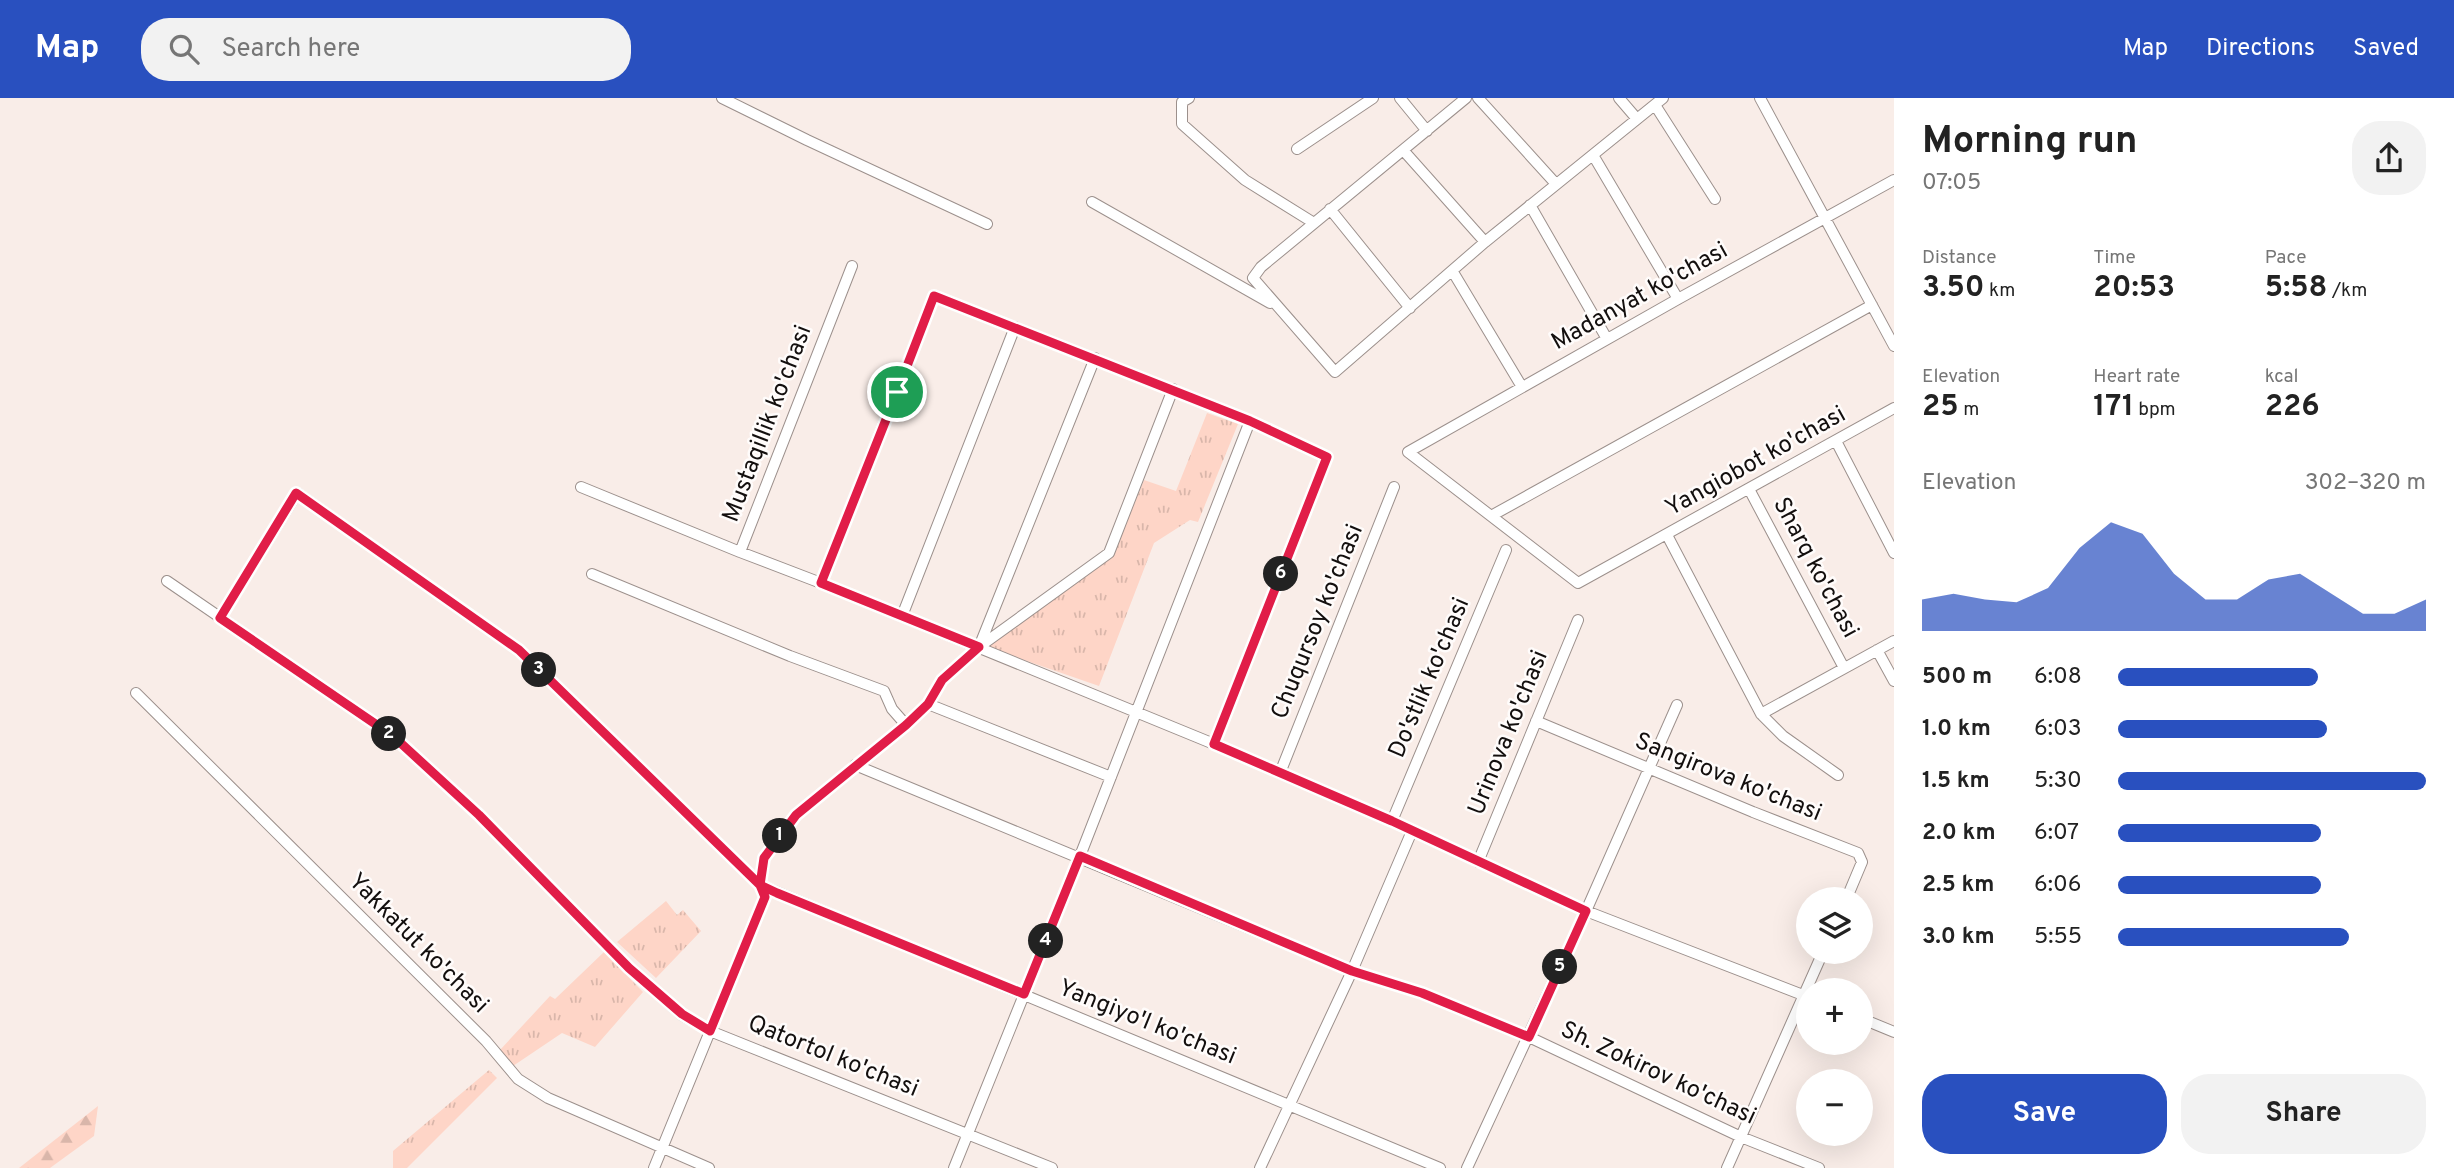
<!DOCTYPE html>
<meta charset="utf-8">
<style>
body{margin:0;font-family:Overpass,sans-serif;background:#f2f2f2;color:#222;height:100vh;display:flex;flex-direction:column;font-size:26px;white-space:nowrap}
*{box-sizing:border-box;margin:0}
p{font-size:23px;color:#767676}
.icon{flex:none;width:38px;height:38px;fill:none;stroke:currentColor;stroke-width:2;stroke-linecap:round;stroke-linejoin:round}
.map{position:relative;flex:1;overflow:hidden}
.details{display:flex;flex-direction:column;background:#fff;width:560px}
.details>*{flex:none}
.tools{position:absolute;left:1796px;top:789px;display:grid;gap:14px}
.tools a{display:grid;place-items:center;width:77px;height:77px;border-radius:50%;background:#fff;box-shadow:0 7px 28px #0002;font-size:35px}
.pin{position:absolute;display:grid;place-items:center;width:60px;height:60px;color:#fff;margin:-30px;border:4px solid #fff;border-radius:50%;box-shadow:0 2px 7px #0007}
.km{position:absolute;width:35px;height:35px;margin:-18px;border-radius:50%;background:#222;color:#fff;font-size:19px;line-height:35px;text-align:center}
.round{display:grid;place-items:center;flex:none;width:74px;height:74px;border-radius:28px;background:#f2f2f2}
.summary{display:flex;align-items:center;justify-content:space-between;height:119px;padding:0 28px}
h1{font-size:38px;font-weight:700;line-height:52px}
.stats{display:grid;grid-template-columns:repeat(3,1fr);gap:10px;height:119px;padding:7px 28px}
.stats div{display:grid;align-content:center}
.stats b{font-size:30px;font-weight:700}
.stats small{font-size:19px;font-weight:400}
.stats p{font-size:19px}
.chart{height:196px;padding:14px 28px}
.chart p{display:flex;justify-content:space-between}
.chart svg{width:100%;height:126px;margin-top:7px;fill:#2950bf;opacity:.7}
.primary-button{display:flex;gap:14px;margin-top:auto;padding:14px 28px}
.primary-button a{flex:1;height:80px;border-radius:28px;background:#2950bf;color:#fff;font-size:28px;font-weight:700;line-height:80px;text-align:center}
.primary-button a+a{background:#f2f2f2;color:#222}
ul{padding:0 28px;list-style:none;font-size:23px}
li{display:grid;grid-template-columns:112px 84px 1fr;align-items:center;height:52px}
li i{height:18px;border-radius:9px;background:#2950bf}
header{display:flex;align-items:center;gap:42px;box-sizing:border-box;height:98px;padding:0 35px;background:#2950bf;color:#fff}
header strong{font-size:33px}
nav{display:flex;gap:38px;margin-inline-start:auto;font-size:24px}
.search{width:490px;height:63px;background:#f2f2f2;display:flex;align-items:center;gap:18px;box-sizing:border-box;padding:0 24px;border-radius:28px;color:#767676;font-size:26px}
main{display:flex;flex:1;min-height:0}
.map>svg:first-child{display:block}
.grass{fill:url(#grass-tufts)}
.forest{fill:url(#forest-firs)}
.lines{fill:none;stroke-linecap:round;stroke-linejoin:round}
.minor-casing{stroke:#9c908c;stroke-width:12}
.minor{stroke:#fff;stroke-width:10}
.route-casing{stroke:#fff;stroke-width:14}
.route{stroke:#e11d48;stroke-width:9}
.labels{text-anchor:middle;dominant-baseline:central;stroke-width:5;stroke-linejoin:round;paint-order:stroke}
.street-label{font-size:24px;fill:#130f0e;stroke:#fffcfb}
</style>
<header>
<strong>Map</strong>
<div class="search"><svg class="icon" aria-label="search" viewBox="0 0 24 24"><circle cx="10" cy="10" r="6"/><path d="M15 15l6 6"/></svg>Search here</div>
<nav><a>Map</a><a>Directions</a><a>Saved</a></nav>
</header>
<main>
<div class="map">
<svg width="1894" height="1070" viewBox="0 0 1894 1070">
<defs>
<pattern id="grass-tufts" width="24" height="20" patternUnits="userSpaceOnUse" patternTransform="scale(1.75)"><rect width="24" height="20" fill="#fed5c7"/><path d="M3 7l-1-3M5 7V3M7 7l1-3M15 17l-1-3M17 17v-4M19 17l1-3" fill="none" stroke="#d9b6aa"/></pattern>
<pattern id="forest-firs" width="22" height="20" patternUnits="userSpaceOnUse" patternTransform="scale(1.75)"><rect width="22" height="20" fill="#fed5c7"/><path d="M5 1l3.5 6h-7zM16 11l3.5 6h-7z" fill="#d9b6aa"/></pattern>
</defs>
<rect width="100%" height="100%" fill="#f9ede8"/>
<!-- grass -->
<path class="grass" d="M1207 315 1238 326 1198 424 1190 422 1154 445 1099 588 986 549 1113 457 1144 382 1176 393Z
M666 803 677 817 683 812 701 833 656 880 617 844Z
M604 854 643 894 595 949 562 935 513 968 500 952 550 898 555 901Z
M489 972 497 980 407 1070H393V1053Z"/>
<!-- forest -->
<path class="forest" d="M98 1008 94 1038 50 1070H19Z"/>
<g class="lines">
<!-- minor casing -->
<g class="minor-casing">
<path id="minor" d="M722 0 807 42 987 126
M1189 0 1182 4V26L1245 82 1314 125
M1400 0 1427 33
M1466 0 1261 169 1253 180 1335 274 1485 144 1663 0
M1478 0 1556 86
M1619 0 1637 21
M1760 0 1894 248
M1655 7 1715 101
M1297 51 1373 0
M1403 52 1485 144
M1593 57 1678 201
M1894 82 1678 201 1408 354 1578 485 1894 310
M1092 104 1270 205
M1530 107 1607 241
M1330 111 1410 210
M852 168 740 454 821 485 1214 646 1392 723 1586 813 1808 899
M1453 174 1522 289
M1836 343 1894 455
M581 389 740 454
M1749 391 1844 570
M1491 418 1872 207
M1667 437 1761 616 1783 638 1838 677
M592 476 790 558 884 593 892 611 906 627
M167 483 393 638 479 717 629 870 682 917 710 933 1052 1070
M821 485 934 198 1250 323 1327 359 1214 646
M902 518 1015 229
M220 520 297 395 519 552 760 787 1440 1070
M979 549 1095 260
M1877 552 1894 583
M136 595 486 943 518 981 548 1000 709 1070
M928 606 1111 679
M1761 616 1894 543
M1536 623 1753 714 1858 755 1862 764 1846 802
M855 667 1352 873 1422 895 1529 939 1741 1039 1819 1070
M1280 675 1394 389
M1392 723 1506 452
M1478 764 1578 522
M1860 920 1894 934
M654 1070 765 799 760 787 764 760 796 717 906 627 928 606 942 582 979 549 1109 455 1173 291
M954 1070 1080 758 1250 323
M1260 1070 1352 873 1412 733
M1467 1070 1586 813 1677 607
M1727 1070 1823 854"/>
</g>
<!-- minor -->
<use href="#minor" class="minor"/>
</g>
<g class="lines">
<!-- route casing -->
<g class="route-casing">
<path id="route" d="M897 294 821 485 979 549 942 582 928 606 906 627 796 717 764 760 760 787 765 799 710 933 682 916 629 870 479 717 393 638 220 520 296 395 519 552 760 787 777 795 1024 896 1080 758 1352 873 1422 895 1529 939 1586 813 1392 723 1214 646 1327 359 1250 323 934 198 897 294"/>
</g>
<!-- route -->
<use href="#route" class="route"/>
</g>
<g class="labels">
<!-- street labels -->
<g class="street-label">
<text transform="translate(1640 199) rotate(-29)">Madanyat ko'chasi</text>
<text transform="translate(768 326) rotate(-69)">Mustaqillik ko'chasi</text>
<text transform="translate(1756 364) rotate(-29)">Yangiobot ko'chasi</text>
<text transform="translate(1815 470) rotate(62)">Sharq ko'chasi</text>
<text transform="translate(1318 524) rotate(-68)">Chuqursoy ko'chasi</text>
<text transform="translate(1430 580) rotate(-67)">Do'stlik ko'chasi</text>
<text transform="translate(1509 635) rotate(-68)">Urinova ko'chasi</text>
<text transform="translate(1728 680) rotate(22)">Sangirova ko'chasi</text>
<text transform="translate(418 846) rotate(45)">Yakkatut ko'chasi</text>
<text transform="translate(1147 925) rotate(22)">Yangiyo'l ko'chasi</text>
<text transform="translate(833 959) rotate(22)">Qatortol ko'chasi</text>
<text transform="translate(1658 976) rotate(25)">Sh. Zokirov ko'chasi</text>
</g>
</g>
</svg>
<div class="tools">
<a><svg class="icon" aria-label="layers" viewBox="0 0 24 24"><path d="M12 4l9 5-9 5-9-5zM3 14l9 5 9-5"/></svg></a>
<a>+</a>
<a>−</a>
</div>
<div class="pin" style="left:897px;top:294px;background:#1e9e55"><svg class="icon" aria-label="arrive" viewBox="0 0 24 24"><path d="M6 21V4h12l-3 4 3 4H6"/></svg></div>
<b class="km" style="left:780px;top:738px">1</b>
<b class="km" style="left:389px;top:636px">2</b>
<b class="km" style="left:539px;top:572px">3</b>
<b class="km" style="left:1046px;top:843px">4</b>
<b class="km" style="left:1560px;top:869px">5</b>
<b class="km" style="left:1281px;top:476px">6</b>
</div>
<section class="details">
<div class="summary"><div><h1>Morning run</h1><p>07:05</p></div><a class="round"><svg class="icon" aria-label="share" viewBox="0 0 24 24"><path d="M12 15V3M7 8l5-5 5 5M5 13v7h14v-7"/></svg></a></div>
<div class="stats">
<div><p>Distance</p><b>3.50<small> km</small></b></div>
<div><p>Time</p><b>20:53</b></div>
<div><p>Pace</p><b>5:58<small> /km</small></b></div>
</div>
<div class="stats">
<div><p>Elevation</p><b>25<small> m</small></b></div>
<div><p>Heart rate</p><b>171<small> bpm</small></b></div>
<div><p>kcal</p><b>226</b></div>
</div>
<div class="chart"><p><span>Elevation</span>302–320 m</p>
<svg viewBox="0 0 160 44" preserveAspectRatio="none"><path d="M0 44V33L10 31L20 33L30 34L40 29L50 15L60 6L70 10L80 24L90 33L100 33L110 26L120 24L130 31L140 38L150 38L160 33V44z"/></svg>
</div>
<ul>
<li><b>500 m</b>6:08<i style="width:65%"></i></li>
<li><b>1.0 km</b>6:03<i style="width:68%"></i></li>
<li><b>1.5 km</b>5:30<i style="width:100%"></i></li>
<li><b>2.0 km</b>6:07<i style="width:66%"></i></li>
<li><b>2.5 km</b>6:06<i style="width:66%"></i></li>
<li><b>3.0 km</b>5:55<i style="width:75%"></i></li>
</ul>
<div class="primary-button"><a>Save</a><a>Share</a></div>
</section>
</main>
